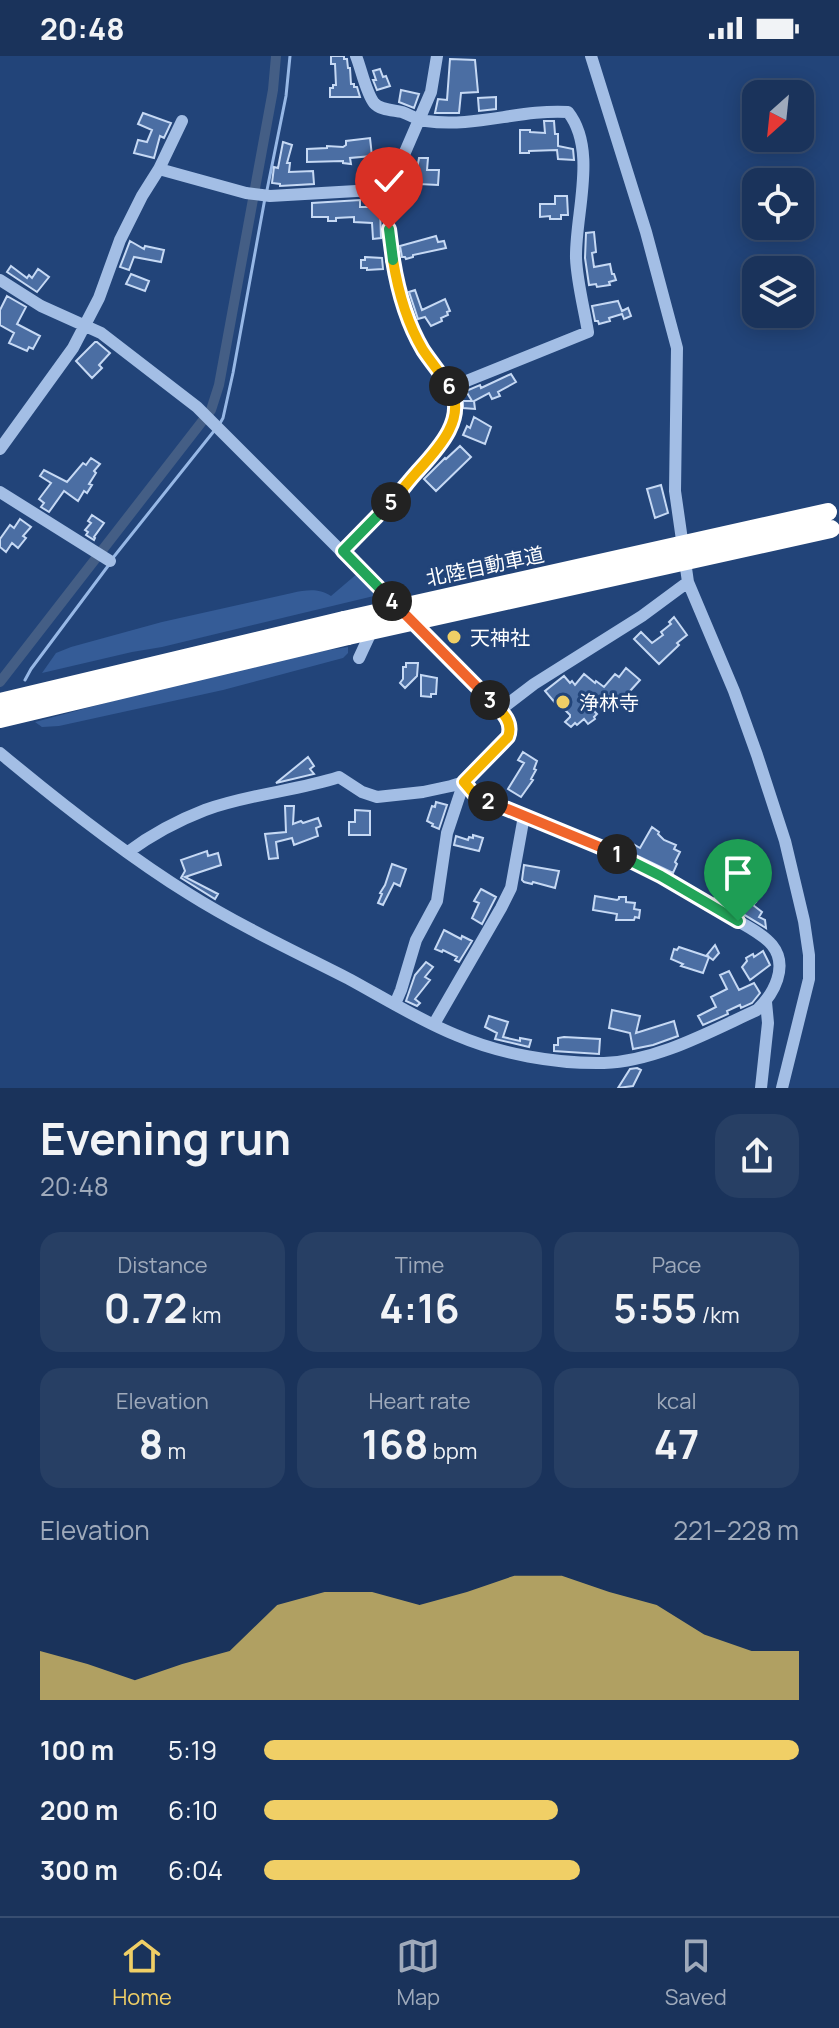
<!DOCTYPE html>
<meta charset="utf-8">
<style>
body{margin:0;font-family:Manrope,"Noto Sans JP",sans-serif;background:#273f64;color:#f1f3f6;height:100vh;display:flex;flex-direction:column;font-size:30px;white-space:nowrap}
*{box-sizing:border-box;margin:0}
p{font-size:26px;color:#9faabb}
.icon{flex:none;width:44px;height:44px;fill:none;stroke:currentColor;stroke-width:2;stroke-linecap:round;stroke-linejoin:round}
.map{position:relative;height:1032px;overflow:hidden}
.sheet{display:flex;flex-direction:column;background:#1a335b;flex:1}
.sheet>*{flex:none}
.needle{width:52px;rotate:207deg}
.fabs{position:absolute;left:742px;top:24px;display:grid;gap:16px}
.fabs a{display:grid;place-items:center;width:72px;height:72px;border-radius:16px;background:#1a335b;box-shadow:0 4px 20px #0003,0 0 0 2px #384e71;font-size:40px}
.pin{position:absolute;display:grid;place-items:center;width:68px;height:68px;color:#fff;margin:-82px -34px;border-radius:50% 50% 50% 0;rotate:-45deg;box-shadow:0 0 8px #0007}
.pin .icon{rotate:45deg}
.km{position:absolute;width:40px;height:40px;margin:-20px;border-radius:50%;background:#222;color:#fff;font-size:22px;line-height:40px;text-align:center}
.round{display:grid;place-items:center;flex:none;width:84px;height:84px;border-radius:24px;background:#273f64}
.overview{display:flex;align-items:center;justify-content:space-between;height:136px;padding:0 40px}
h1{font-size:44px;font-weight:700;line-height:60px}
.stats{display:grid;grid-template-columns:repeat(3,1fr);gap:12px;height:136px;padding:8px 40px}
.stats div{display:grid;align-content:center;border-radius:20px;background:#273f64;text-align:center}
.stats b{font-size:40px;font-weight:700}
.stats small{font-size:22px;font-weight:400}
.stats p{font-size:22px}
.chart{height:224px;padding:16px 40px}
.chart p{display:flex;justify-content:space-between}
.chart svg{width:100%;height:144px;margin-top:8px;fill:#f0cf66;opacity:.7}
ul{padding:0 40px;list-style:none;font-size:26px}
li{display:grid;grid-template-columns:128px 96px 1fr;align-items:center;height:60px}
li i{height:20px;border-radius:10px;background:#f0cf66}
.status{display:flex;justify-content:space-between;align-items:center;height:56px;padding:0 40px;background:#1a335b;direction:ltr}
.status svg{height:22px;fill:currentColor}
.tab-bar{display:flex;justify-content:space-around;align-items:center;height:112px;border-top:2px solid #384e71;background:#1a335b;font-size:22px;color:#9faabb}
.tab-bar a{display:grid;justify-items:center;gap:4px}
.tab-bar .active{color:#f0cf66}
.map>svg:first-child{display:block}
.green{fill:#355c97}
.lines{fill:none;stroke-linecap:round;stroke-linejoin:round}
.stream{stroke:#97b8e6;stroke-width:3}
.canal{stroke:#445e85;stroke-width:10}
.building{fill:#4b6ea3;stroke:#c6d9f4;stroke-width:2}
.minor{stroke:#a3bee5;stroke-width:12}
.highway{stroke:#fff;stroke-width:18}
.highway-bridge{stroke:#fff;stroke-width:18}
.split-1-casing{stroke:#fff;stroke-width:16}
.split-2-casing{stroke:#fff;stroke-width:16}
.split-3-casing{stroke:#fff;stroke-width:16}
.split-4-casing{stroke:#fff;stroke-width:16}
.split-5-casing{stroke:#fff;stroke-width:16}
.split-6-casing{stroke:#fff;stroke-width:16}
.split-7-casing{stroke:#fff;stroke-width:16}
.split-8-casing{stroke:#fff;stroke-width:16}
.split-1{stroke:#22a559;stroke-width:10}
.split-2{stroke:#f0652b;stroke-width:10}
.split-3{stroke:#f5b400;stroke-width:10}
.split-4{stroke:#f0652b;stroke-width:10}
.split-5{stroke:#22a559;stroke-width:10}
.split-6{stroke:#f5b400;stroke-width:10}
.split-7{stroke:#f5b400;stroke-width:10}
.split-8{stroke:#22a559;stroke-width:10}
.poi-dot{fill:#f0cf66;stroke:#224479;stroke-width:3}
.labels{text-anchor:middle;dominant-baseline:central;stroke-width:6;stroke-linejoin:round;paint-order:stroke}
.street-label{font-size:20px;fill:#fff;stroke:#224479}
.poi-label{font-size:20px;fill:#fff;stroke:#224479;text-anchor:start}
</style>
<div class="status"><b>20:48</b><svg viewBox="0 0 49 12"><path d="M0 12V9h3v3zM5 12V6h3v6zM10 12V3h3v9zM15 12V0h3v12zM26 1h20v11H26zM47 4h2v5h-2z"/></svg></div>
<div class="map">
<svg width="839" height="1032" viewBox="0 0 839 1032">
<rect width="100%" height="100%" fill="#224479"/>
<!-- green -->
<path class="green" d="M358 517 378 539 162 591 132 596 42 617 56 597 71 591 162 566 292 537C307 534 318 532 331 540Z
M348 591V597L343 602 223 634 59 670 42 671 35 666 194 623 280 602Z"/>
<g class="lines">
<!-- stream -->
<path class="stream" d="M267 134 286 40 290 0
M219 369 223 362 233 317 265 142
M112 503 214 375
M25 624 31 613 108 510"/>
<!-- canal -->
<path class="canal" d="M0 626 211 354 219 329 273 34 276 0"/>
</g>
<!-- building -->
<path class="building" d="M331 0H344V3H347L348 12H350L351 28H354V31H357L360 41H330V32H333V29H336L335 8H331Z
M450 3 475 4 478 36 461 37 459 57H435L438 43 447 44Z
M380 13 383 21 386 20 390 30 377 34 373 24H376L373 15Z
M401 34 419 38 414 52 399 46Z
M496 41V53L479 55 478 42Z
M143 57 171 67 164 82 160 80 154 102 134 97 138 84 147 86 152 74 138 68Z
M544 65H554L555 78H558V90L573 93 574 104 558 103 557 94 529 95V97H520V74H530V76L545 77Z
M370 82 372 100 350 102 351 108 343 107V105L307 106V93L327 92V90L343 91 346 89V85Z
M283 86 292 89 287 107H290L289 116 313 115 314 128 280 130V128L272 127 274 111 278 112Z
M419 102H428L427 114H439L438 129 419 128V135H401L402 126 405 118H416Z
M555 140H567L568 159H561V163H550V160L540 161V148H555Z
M360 144V151H380L381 182 373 183 372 167 354 166V161L336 162V165H328V161H312V147Z
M594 176 596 196 592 197 594 211 610 208 612 218H614L616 224 609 226 610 229 597 231 596 228 589 229 585 202 586 177Z
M436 180 438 186 444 185 446 192 413 199V201L406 203 405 201H402L400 190Z
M130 185 144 193 145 190 164 194 161 206 134 201 129 214 120 211Z
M365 201 382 202 383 213 367 214V212H361V204H365Z
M11 210 27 222 29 219 32 222 38 213 49 221 37 236 7 216Z
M131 218 149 225 145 235 126 228Z
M415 234 422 254 445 243 450 255 447 256 448 259 441 262 442 265 431 270 425 261 418 263 409 236Z
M7 240 26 251 17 268 40 280 33 293 29 291 27 295 9 287 14 277 0 269V254Z
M618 245 622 255 628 252 631 260 624 263 622 258 609 262 610 265 599 268 598 265H595L592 250Z
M95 286H97L110 297 99 309 102 312 92 322 76 305Z
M511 318 516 326 498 336 500 340 492 343 489 337 474 345 475 353 463 352V345H472L466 335 480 329 481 332Z
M474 361 491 371 485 388 463 379 467 370 470 372Z
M460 390 471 401 436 435 424 423 445 402 446 403Z
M91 402 100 408 94 415 96 417 89 428 92 429 87 437 84 435 78 445 64 435 49 456 41 451 44 447 39 443 51 427 40 420 44 414 67 426 83 407 86 409Z
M661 429 668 457 655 462 647 433Z
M92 459 104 467 94 481 95 482 94 484 86 479 88 476 85 474 91 467 88 465Z
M20 463 31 471 23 480 26 482 18 492 12 487 6 496 0 491V483L10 469 14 472Z
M674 561 687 579 677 587 679 589 659 608 634 583 641 576 652 587 663 579 661 576 671 568 669 566Z
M406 607H418L417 620 405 632 400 627 403 623V611H406Z
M626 612 640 624 621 645 612 637 594 655 597 658 594 661 595 663 588 668 584 663 577 669 575 667 571 671 565 666 570 661V659L558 647 556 648 545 635 564 620 570 627 572 625 575 629 584 618 595 627 596 625 604 631 615 618 619 621Z
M421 619 437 622 436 638H431V641L421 640Z
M523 696 537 705 534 713 536 714 531 723 533 724 521 741 508 733 524 707 518 704Z
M308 701 314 710 310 713 314 718 276 727Z
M436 746 447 749 439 773 432 770 433 768 427 765 432 750 435 751Z
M285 750H294L293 768 301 765 303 767 318 762 321 770 316 772 318 780 294 789 292 782 276 786 278 802 269 803 265 778 286 776Z
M355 754 370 755V779H349V766H355Z
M652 771 659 776 658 778 664 784 676 789 674 793 680 796 675 806 677 808 673 817 623 793 628 785 640 792Z
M473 779 483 782 479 795 454 789 456 780 468 784 469 781 473 782Z
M207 795 208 800 218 797 221 809 185 821 218 838 215 843 181 822 185 815 181 804Z
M392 808 406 813 400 830 394 827 383 849 378 847 382 838 380 837 385 829Z
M524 809 559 815 555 832 533 826 532 828 524 826 522 824Z
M750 827 759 834 753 844 756 846 753 849 762 856 759 861 765 864 766 872 715 841 717 837 734 846 741 835 744 836Z
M481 833 496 841 482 868 472 862 479 847 474 845Z
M595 840 617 844 619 843V841H626V846L635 847 634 853 640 854 639 862 635 861 634 864H616L617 858 593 854Z
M444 874 461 883 462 880 472 885 459 906 455 904 457 901 443 894 442 896 435 893Z
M715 889 719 897 713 904 709 901 703 917 681 910 683 908 671 903 674 893 677 894 679 891 709 901 707 899Z
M763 895 770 909 750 924 742 911 747 905 746 902 753 898 754 901Z
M426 906 433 911 425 921 430 924 415 943 420 947 417 950 406 945 415 919Z
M729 915 739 934 754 927 760 937 752 947 741 952 740 949 727 955 728 958 703 969 698 960 716 951 711 941 727 933 720 919Z
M612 954 640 960 636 977 674 965 678 980 653 989 633 993 630 977 609 972Z
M489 960 508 966 503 981 520 985V982L531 984 529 991 495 983 497 977 485 971Z
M564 981 600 983 599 998 554 995V989H558V982Z
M637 1012 641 1014 633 1030 618 1032 630 1013Z"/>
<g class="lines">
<!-- minor -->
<path class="minor" d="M356 0C361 12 366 37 374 47 380 54 393 54 402 56 411 59 417 64 426 65 474 72 521 53 568 56 598 94 575 158 576 202 577 226 584 252 588 276L459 328 452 335
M591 0 646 176 677 292 675 435 688 526 734 635 757 699 785 785 804 865 809 899V923L782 1032
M159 113 182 65
M0 224 41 250 101 277 197 351 500 654 511 671 508 681 472 720 464 726 451 730 423 736 377 741 362 736 339 721C296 735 249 738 205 754 179 764 151 779 128 796
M0 393 73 292 99 242 120 184 142 140 159 113 246 137 270 140 391 133
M0 436 110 505
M343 495 396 441 439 392 450 373 455 357 452 335 414 278 403 247 397 229 389 173V150L393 124 431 36 437 0
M359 602 373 572
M500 654 534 628 642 560 688 526
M0 697C60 747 123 797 189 838 240 870 296 896 349 923 384 942 419 964 456 979 500 998 556 1008 604 1007 657 1005 709 976 757 954 774 938 789 910 772 889 762 877 744 869 731 861 652 809 562 777 475 739L464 726
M395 948 401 934 416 884 437 845 447 777 464 726
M434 968 501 852 511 832 524 760
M761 1032 768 967 766 946"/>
<!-- highway -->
<path class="highway" d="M0 646 344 564
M0 663 348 580"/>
<!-- highway-bridge -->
<path class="highway-bridge" d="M344 564 828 456
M348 580 831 473"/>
</g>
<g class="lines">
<!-- split-1 casing -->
<g class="split-1-casing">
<path id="split-1" d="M617 798 661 820 738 865"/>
</g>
<!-- split-2 casing -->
<g class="split-2-casing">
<path id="split-2" d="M488 745 617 798"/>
</g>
<!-- split-3 casing -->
<g class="split-3-casing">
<path id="split-3" d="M488 745 475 739 464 726 508 681C514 665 501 655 490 644"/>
</g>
<!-- split-4 casing -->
<g class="split-4-casing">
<path id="split-4" d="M392 545 490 644"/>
</g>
<!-- split-5 casing -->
<g class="split-5-casing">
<path id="split-5" d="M391 446 343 495 392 545"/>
</g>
<!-- split-6 casing -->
<g class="split-6-casing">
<path id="split-6" d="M391 446C400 437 407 427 416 417 436 395 469 362 449 330"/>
</g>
<!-- split-7 casing -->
<g class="split-7-casing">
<path id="split-7" d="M393 204C398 235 407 267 423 294 431 306 441 318 449 330"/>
</g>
<!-- split-8 casing -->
<g class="split-8-casing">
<path id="split-8" d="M389 173 393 204"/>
</g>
<!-- split-1 -->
<use href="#split-1" class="split-1"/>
<!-- split-2 -->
<use href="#split-2" class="split-2"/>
<!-- split-3 -->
<use href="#split-3" class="split-3"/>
<!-- split-4 -->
<use href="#split-4" class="split-4"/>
<!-- split-5 -->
<use href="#split-5" class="split-5"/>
<!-- split-6 -->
<use href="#split-6" class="split-6"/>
<!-- split-7 -->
<use href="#split-7" class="split-7"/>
<!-- split-8 -->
<use href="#split-8" class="split-8"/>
</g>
<!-- markers -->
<g class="poi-dot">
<circle cx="454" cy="581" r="8"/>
<circle cx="563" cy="646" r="8"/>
</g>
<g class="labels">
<!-- street labels -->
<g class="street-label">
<text transform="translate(485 510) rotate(-12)">北陸自動車道</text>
</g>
<!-- poi labels -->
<g class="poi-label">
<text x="470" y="581">天神社</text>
<text x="579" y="646">浄林寺</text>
</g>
</g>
</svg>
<div class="fabs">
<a><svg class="needle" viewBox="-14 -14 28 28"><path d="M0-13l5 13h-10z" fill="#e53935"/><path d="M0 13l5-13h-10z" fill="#9faabb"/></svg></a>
<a><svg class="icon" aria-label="locate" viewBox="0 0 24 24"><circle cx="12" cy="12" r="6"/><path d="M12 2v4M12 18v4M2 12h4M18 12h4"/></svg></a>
<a><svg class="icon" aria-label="layers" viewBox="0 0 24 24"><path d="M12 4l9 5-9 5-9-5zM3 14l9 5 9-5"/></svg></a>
</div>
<div class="pin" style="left:738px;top:865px;background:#1e9e55"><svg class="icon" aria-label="arrive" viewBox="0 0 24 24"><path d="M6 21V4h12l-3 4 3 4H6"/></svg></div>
<div class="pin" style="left:389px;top:173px;background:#d93025"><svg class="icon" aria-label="check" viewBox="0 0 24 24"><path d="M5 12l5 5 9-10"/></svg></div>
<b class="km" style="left:617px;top:798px">1</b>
<b class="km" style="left:488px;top:745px">2</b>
<b class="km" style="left:490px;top:644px">3</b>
<b class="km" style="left:392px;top:545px">4</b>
<b class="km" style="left:391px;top:446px">5</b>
<b class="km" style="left:449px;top:330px">6</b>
</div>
<section class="sheet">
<div class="overview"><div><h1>Evening run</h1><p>20:48</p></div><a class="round"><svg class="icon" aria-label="share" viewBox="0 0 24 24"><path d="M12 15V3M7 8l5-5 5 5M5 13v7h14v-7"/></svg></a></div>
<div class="stats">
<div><p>Distance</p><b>0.72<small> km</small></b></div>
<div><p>Time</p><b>4:16</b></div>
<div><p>Pace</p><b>5:55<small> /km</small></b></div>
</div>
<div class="stats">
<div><p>Elevation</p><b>8<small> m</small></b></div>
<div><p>Heart rate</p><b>168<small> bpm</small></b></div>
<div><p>kcal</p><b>47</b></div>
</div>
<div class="chart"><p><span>Elevation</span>221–228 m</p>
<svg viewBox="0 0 160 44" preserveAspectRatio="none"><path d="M0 44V29L10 33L20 38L30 33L40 29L50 15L60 11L70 11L80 15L90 11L100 6L110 6L120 11L130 15L140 24L150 29L160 29V44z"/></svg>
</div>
<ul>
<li><b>100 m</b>5:19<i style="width:100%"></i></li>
<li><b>200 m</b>6:10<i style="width:55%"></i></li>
<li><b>300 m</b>6:04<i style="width:59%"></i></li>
</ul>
</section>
<nav class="tab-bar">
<a class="active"><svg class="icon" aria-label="home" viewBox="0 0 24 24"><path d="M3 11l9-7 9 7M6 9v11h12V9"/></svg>Home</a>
<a><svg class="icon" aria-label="map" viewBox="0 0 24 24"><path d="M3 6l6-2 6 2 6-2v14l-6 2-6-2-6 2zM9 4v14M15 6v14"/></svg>Map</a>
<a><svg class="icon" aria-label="saved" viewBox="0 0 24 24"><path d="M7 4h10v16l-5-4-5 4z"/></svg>Saved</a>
</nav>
